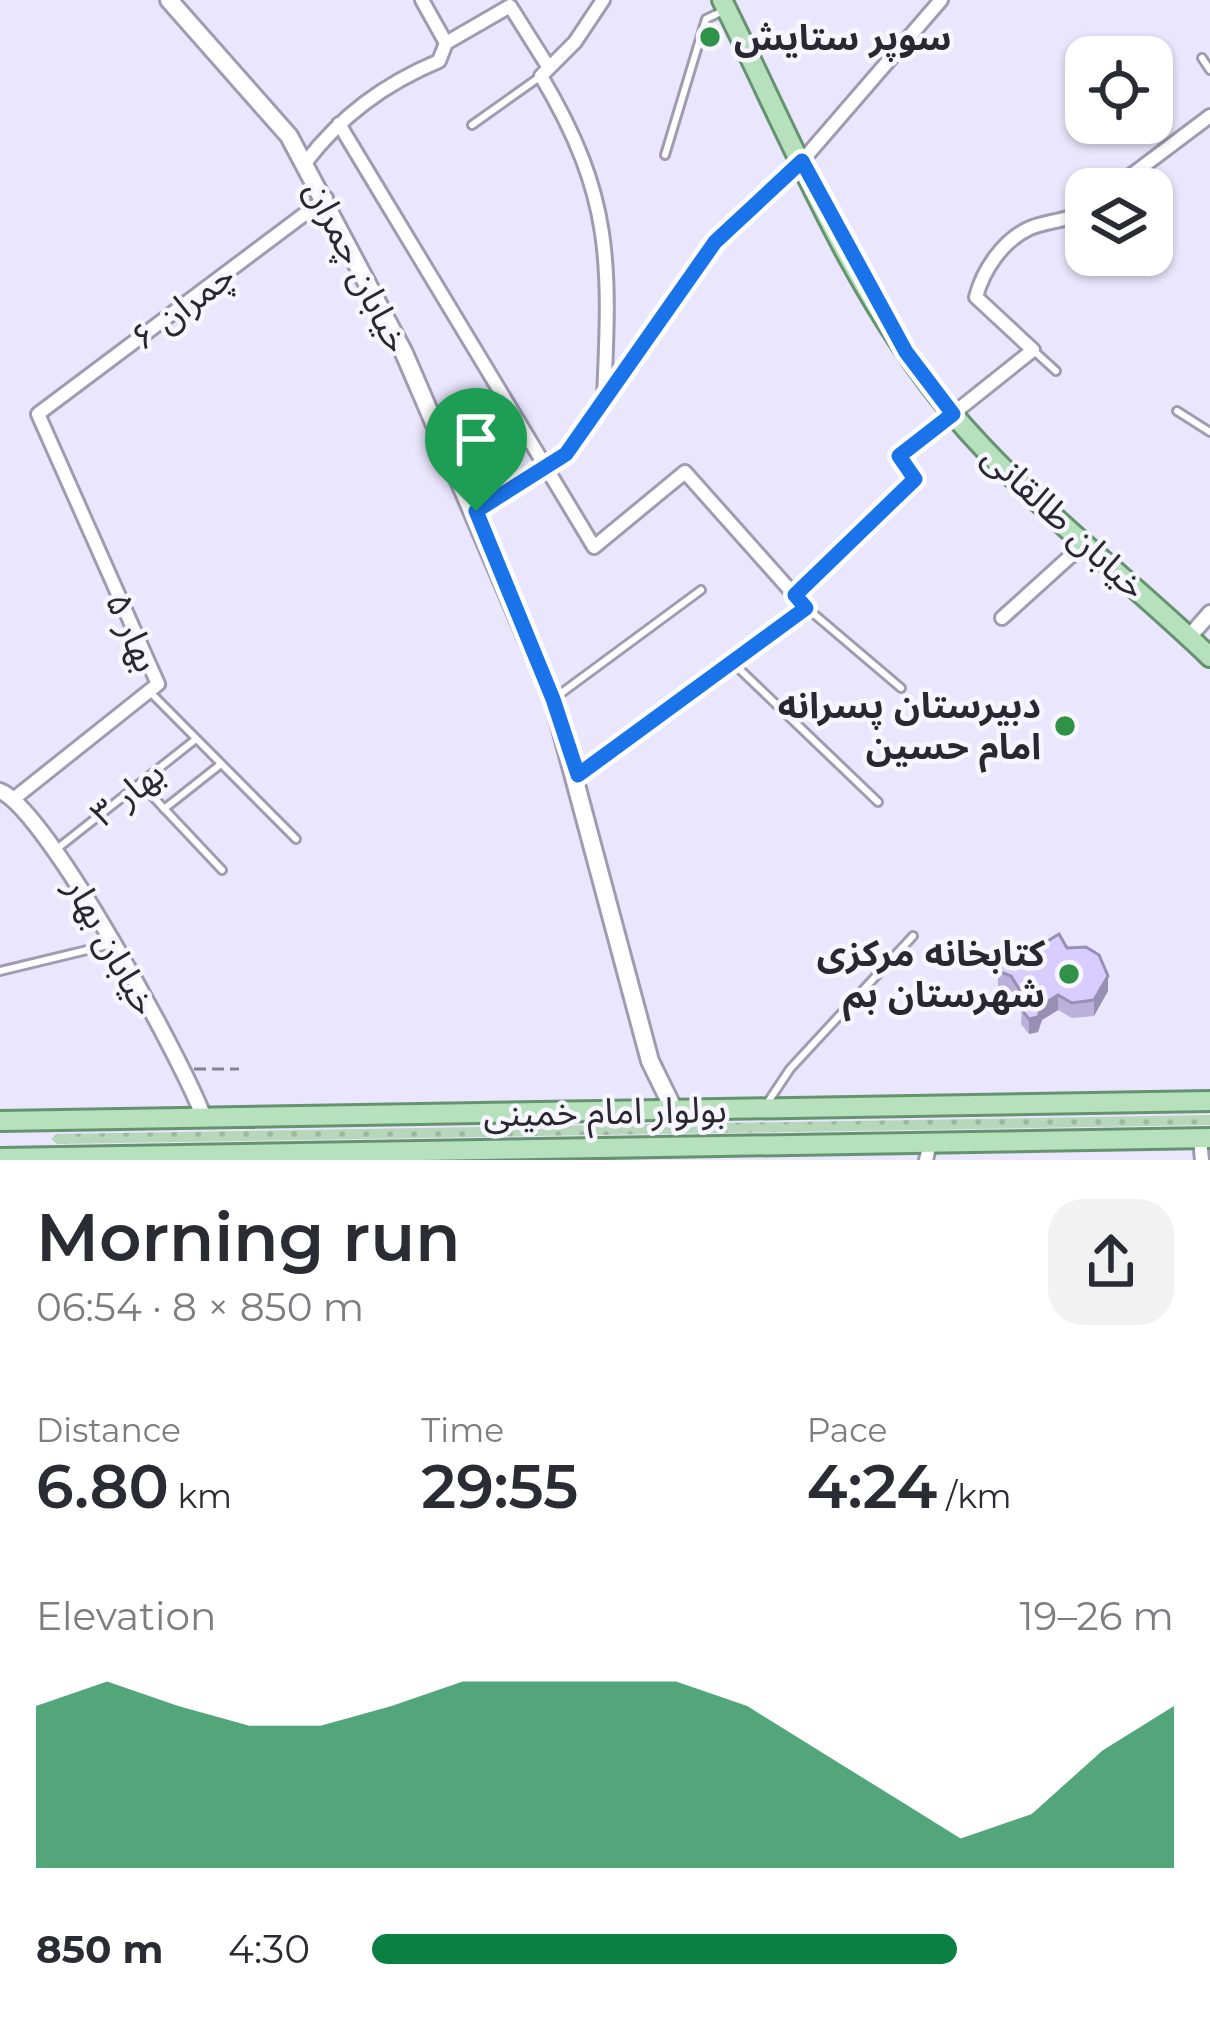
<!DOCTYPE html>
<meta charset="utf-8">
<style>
body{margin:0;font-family:Montserrat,"Noto Sans Arabic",sans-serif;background:#f2f2f3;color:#2b2b33;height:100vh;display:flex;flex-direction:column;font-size:45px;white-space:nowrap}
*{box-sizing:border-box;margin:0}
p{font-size:39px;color:#7c7c81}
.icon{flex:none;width:66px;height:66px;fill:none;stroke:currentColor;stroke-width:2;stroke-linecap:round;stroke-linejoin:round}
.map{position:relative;height:1160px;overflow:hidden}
.drawer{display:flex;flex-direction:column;background:#fff;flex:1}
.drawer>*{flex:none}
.fabs{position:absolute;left:1065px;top:36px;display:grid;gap:24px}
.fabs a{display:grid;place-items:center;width:108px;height:108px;border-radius:24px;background:#fff;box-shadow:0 3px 9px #0004;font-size:60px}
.pin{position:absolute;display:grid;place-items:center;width:102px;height:102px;color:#fff;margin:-123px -51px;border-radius:50% 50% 50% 0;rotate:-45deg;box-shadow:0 0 12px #0007}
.pin .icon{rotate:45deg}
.round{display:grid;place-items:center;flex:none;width:126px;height:126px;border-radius:36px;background:#f2f2f3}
.overview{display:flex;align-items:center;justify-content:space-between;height:204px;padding:0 36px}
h1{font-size:66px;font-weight:600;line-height:90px}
.metrics{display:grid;grid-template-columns:repeat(3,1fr);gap:18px;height:204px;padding:12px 36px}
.metrics div{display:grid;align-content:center}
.metrics b{font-size:60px;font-weight:600}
.metrics small{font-size:33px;font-weight:400}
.metrics p{font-size:33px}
.chart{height:336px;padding:24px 36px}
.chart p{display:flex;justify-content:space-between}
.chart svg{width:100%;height:216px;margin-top:12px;fill:#0b8043;opacity:.7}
ul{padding:0 36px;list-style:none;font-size:39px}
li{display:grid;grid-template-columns:192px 144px 1fr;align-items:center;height:90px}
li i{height:30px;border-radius:15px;background:#0b8043}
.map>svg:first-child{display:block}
.grass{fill:url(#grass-dots)}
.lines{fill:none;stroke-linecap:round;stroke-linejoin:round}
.service-casing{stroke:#a09bb1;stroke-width:12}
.minor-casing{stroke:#a09bb1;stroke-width:18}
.tertiary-casing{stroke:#a09bb1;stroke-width:20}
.secondary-casing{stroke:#a09bb1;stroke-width:22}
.primary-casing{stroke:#66936f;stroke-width:24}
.path{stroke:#858291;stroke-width:3;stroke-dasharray:12 6;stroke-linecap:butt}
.service{stroke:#fff;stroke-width:6}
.minor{stroke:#fff;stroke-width:12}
.tertiary{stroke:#fff;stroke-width:14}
.secondary{stroke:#fff;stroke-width:16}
.primary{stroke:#b7e0bd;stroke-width:18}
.wall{fill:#bab0da}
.shaded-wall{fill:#9790b2}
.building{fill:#d8cdfe;stroke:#9790b2;stroke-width:3}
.route-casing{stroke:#fff;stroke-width:24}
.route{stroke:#1a73e8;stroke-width:15}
.poi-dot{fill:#2f9246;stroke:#f7f5fe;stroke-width:4.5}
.labels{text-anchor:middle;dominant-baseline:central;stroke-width:9;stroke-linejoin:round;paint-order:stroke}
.poi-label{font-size:36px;font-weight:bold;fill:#292830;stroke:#f7f5fe;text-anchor:end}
.street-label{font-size:36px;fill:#292830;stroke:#f7f5fe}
</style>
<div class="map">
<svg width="1210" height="1160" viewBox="0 0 1210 1160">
<defs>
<pattern id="grass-dots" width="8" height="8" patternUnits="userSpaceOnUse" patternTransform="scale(3)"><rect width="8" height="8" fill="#b6d7ba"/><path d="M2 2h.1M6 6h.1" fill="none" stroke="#9cb9a0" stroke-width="1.8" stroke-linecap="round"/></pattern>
</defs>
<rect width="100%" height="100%" fill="#eae6fd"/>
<!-- grass -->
<path class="grass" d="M1210 1115V1125L57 1144 51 1139 57 1134Z"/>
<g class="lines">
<!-- service casing -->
<g class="service-casing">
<path id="service" d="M1202 58 1210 70
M472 125 541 76
M665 155 706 19 723 11
M1033 350 1056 371
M1177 411 1210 432
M808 609 901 688
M732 662 878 802
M152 694 296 839
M556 697 701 590
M140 783 222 870
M164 809 221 764
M58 848 196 739
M0 971 112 944
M766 1105 790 1069 913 936"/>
</g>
<!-- minor casing -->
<g class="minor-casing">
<path id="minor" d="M422 0 446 43
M603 0 575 42 541 76C613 197 610 262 604 398
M446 43 510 6 549 68
M339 124 594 547 685 472 806 608 577 775
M305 163C341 116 384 84 439 61L446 43
M1113 189 1210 116
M476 511 566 453 714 242 802 161 941 0
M795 595 915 479 900 456 1033 350 976 297C983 270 1003 240 1030 228 1049 220 1068 222 1086 209
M1002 618 1086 542
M16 797 158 684 38 414 326 198
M1200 1139 1202 1160
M926 1160 930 1143"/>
</g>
<!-- tertiary casing -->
<g class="tertiary-casing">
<path id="tertiary" d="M1189 637 1210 613
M0 791C47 810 183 1061 204 1118"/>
</g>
<!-- secondary casing -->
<g class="secondary-casing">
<path id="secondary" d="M169 0 289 136 404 353 553 699 650 1061 674 1110"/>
</g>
<!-- primary casing -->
<g class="primary-casing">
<path id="primary" d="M722 0C791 138 852 294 952 413 1028 503 1126 576 1210 657
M0 1121 1210 1101
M0 1158 1210 1138"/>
</g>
<!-- path -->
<path class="path" d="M194 1069H239"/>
<!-- service -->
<use href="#service" class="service"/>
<!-- minor -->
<use href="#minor" class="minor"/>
<!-- tertiary -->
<use href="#tertiary" class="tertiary"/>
<!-- secondary -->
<use href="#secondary" class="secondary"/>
<!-- primary -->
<use href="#primary" class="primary"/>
</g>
<!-- wall -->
<path class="wall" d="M1067 948 1108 991 1094 1016 1072 1018 1058 1010 1042 1020 1038 1032 1029 1034 1021 1024 1022 1008 1011 991 998 986V971L1018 959Z"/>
<!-- shaded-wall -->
<path class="shaded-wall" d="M1108 976V991L1094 1016V1000Z
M1058 995V1010L1042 1020 1038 1032 1029 1034V1019L1042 1005Z"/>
<!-- building -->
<path class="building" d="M1059 934 1067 948 1086 947 1099 955 1108 976 1094 1000 1072 1003 1058 995 1042 1005 1038 1017 1029 1019 1021 1009 1026 1000 1011 976 998 971 1000 958 1018 959Z"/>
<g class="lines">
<!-- route casing -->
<g class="route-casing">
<path id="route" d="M802 161 906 352 953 414 899 456 915 479 795 595 806 608 578 775 553 699 476 511 566 454 715 242Z"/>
</g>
<!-- route -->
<use href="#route" class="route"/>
</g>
<!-- markers -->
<g class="poi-dot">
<circle cx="710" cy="37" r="12"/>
<circle cx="1065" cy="726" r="12"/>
<circle cx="1069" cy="974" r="12"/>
</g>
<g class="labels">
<!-- poi labels -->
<g class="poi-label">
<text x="734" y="37" text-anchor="start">سوپر ستایش</text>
<text x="1041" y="705">دبیرستان پسرانه<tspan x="1041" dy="41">امام حسین</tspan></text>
<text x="1045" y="953">کتابخانه مرکزی<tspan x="1045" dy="41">شهرستان بم</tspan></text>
</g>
<!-- street labels -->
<g class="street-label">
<text transform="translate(358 266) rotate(63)">خیابان چمران</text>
<text transform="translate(182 306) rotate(-37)">چمران ۶</text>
<text transform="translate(1065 521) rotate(43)">خیابان طالقانی</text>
<text transform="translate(133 632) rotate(67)">بهار ۵</text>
<text transform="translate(127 793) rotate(-38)">بهار ۳</text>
<text transform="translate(112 946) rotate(61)">خیابان بهار</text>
<text transform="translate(605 1111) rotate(-1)">بولوار امام خمینی</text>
</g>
</g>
</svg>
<div class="fabs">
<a><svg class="icon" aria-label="locate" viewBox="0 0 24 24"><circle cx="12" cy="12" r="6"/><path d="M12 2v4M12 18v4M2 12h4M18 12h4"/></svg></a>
<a><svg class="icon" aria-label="layers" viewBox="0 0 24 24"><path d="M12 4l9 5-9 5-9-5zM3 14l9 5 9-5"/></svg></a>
</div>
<div class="pin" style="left:476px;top:511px;background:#1e9e55"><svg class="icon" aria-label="arrive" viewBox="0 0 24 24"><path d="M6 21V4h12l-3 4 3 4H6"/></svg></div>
</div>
<section class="drawer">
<div class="overview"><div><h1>Morning run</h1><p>06:54 · 8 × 850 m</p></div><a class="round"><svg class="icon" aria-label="share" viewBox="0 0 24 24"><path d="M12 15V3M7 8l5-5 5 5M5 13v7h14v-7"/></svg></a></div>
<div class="metrics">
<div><p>Distance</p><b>6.80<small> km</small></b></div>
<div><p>Time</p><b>29:55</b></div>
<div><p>Pace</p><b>4:24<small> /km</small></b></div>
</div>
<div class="chart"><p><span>Elevation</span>19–26 m</p>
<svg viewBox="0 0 160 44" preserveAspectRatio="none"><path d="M0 44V11L10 6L20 11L30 15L40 15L50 11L60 6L70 6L80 6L90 6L100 11L110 20L120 29L130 38L140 33L150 20L160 11V44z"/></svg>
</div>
<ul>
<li><b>850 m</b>4:30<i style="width:73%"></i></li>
</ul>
</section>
